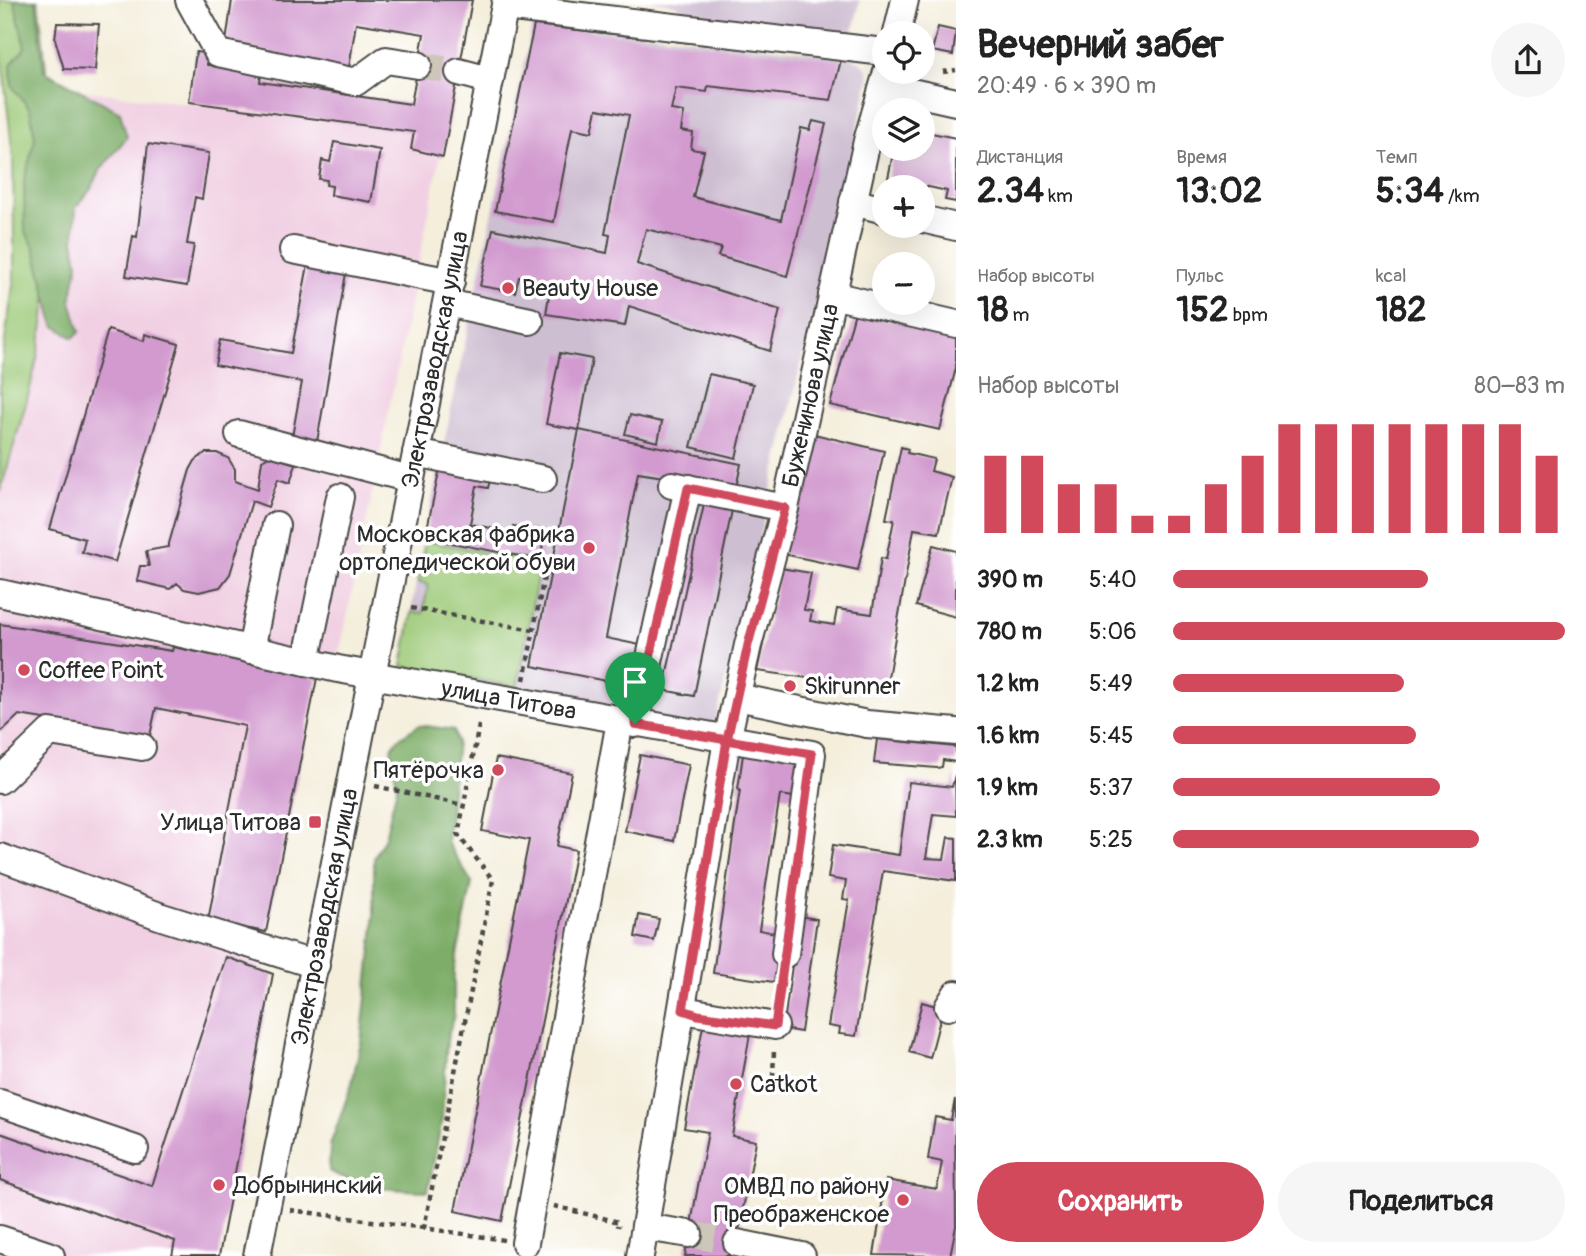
<!DOCTYPE html>
<html lang="ru">
<meta charset="utf-8">
<style>
body{margin:0;font-family:Pangolin,sans-serif;background:#f6f6f6;color:#222;height:100vh;display:flex;flex-direction:column;font-size:26px;white-space:nowrap}
*{box-sizing:border-box;margin:0}
p{font-size:23px;color:#767676}
.icon{flex:none;width:38px;height:38px;fill:none;stroke:currentColor;stroke-width:2;stroke-linecap:round;stroke-linejoin:round}
.map{position:relative;flex:1;overflow:hidden}
.drawer{display:flex;flex-direction:column;background:#fff;width:630px}
.drawer>*{flex:none}
.tools{position:absolute;left:872px;top:21px;display:grid;gap:14px}
.tools a{display:grid;place-items:center;width:63px;height:63px;border-radius:50%;background:#fff;box-shadow:0 7px 28px #0002;font-size:35px}
.pin{position:absolute;display:grid;place-items:center;width:60px;height:60px;color:#fff;margin:-72px -30px;border-radius:50% 50% 50% 0;rotate:-45deg;box-shadow:0 0 7px #0007}
.pin .icon{rotate:45deg}
.round{display:grid;place-items:center;flex:none;width:74px;height:74px;border-radius:37px;background:#f6f6f6}
.overview{display:flex;align-items:center;justify-content:space-between;height:119px;padding:0 21px}
h1{font-size:38px;font-weight:700;line-height:52px}
.figures{display:grid;grid-template-columns:repeat(3,1fr);gap:10px;height:119px;padding:7px 21px}
.figures div{display:grid;align-content:center}
.figures b{font-size:35px;font-weight:700}
.figures small{font-size:19px;font-weight:400}
.figures p{font-size:19px}
.chart{height:196px;padding:14px 21px}
.chart p{display:flex;justify-content:space-between}
.chart svg{width:100%;height:126px;margin-top:7px;stroke:#d1495b;stroke-width:6}
.cta{display:flex;gap:14px;margin-top:auto;padding:14px 21px}
.cta a{flex:1;height:80px;border-radius:42px;background:#d1495b;color:#fff;font-size:28px;font-weight:700;line-height:80px;text-align:center}
.cta a+a{background:#f6f6f6;color:#222}
ul{padding:0 21px;list-style:none;font-size:23px}
li{display:grid;grid-template-columns:112px 84px 1fr;align-items:center;height:52px}
li i{height:18px;border-radius:9px;background:#d1495b}
main{display:flex;flex:1;min-height:0}
.map>svg:first-child{display:block}
.built{fill:#f1d0e3}
.industrial{fill:#cebed1}
.green{fill:#9cc977;stroke:#647a51;stroke-width:2}
.forest{fill:#7dad68;stroke:#546c4a;stroke-width:2}
.building{fill:#d29acf}
.lines{fill:none;stroke-linecap:round;stroke-linejoin:round}
.minor-tunnel{stroke:#ccc7b8;stroke-width:26;stroke-dasharray:26 13;stroke-linecap:butt}
.minor-casing{stroke:#494845;stroke-width:30}
.path{stroke:#494845;stroke-width:4.5;stroke-dasharray:5 5;stroke-linecap:butt}
.minor{stroke:#fff;stroke-width:26}
.route-casing{stroke:#fff;stroke-width:14}
.route{stroke:#d1495b;stroke-width:9}
.poi-dot{fill:#d1495b;stroke:#fff;stroke-width:2.5}
.labels{text-anchor:middle;dominant-baseline:central;stroke-width:7;stroke-linejoin:round;paint-order:stroke}
.poi-label{font-size:24px;fill:#2b2b2b;stroke:#fff;text-anchor:start}
.street-label{font-size:24px;fill:#2b2b2b;stroke:#fff}
</style>
<main>
<div class="map">
<svg width="956" height="1256" viewBox="0 0 956 1256">
<rect width="100%" height="100%" fill="#fff"/>
<filter id="ink" filterUnits="userSpaceOnUse"><feTurbulence type="fractalNoise" baseFrequency=".0143" numOctaves="2"/><feDisplacementMap in="SourceGraphic" scale="14" xChannelSelector="R" yChannelSelector="G"/><feConvolveMatrix kernelMatrix="1 2 1 2 8 2 1 2 1" color-interpolation-filters="sRGB"/></filter>
<filter id="wash" filterUnits="userSpaceOnUse"><feTurbulence type="fractalNoise" baseFrequency=".00686" numOctaves="4" result="noise"/><feDisplacementMap in="SourceGraphic" scale="28" xChannelSelector="R" yChannelSelector="G"/><feGaussianBlur stdDeviation="1.57" result="paint"/><feColorMatrix in="noise" values="0 0 0 0 0 0 0 0 0 0 0 0 0 0 0 0 0 1.4 0 .05"/><feComposite in="paint" operator="in"/></filter>
<g filter="url(#wash)">
<rect width="100%" height="100%" fill="#f4eedb"/>
<!-- built -->
<path class="built" d="M48 86 414 132 411 149 440 157 339 656 330 654 317 678 260 969 273 974 219 1256H0V493L39 351 52 256Z"/>
<!-- industrial -->
<path class="industrial" d="M649 0H860L851 41 676 22 678 5Z
M533 21 851 57 863 63 868 72 869 80 713 731 401 667 424 538Z"/>
<!-- green -->
<path class="green" d="M0 0H38C54 118 60 231 39 349 30 397 13 445 0 493V376L14 278V244L13 158 0 41Z
M425 541 540 562 517 687 402 666 412 612 423 613 428 585 418 582Z"/>
<!-- forest -->
<path class="forest" d="M14 0H36L44 71 120 112 127 137 101 169 91 189 76 207 74 240 78 264 71 301 80 332 73 338 54 325 34 247 25 231 24 182 35 138 30 110 12 86 11 64 25 48Z
M419 725 454 730 457 742 447 842 472 883 454 970V1015L447 1040 442 1119 428 1191C392 1190 361 1188 329 1171L330 1146 352 1083 361 1042 374 925V858L385 837 397 787 391 749 398 739Z"/>
<g id="blocks">
<!-- building -->
<path class="building" d="M232 0H472L443 157 411 149 414 132 189 102 196 52 208 54 207 65 261 74 260 82 411 104 424 34 356 23 348 74 226 42Z
M57 23 99 24 95 70 64 69 55 39Z
M534 25 841 60 831 100 708 86 707 92 676 88 671 110 684 112 681 131 693 133 691 149 704 151 693 197 781 220 801 128 810 130 813 121 826 124 787 276 718 256 721 248 646 229 637 264 780 310 770 351 629 306 625 326 546 314 551 283 519 277 515 292 480 286 493 229 607 253 610 235 605 234 629 115 597 109 592 132 572 128 554 222 495 211Z
M938 27 956 31 953 55 932 51Z
M922 131 956 138V202L945 200 947 191 888 178 894 149H922Z
M334 142 380 150 371 202 331 195 332 186 326 185 327 180 319 179 322 160 330 162Z
M148 144 209 153 202 199 195 197 187 244 194 245 187 286 126 276 133 236 137 237Z
M308 265 346 273 317 442 292 437 302 382 215 365 220 340 291 353Z
M855 312 956 335V368L940 430 830 405Z
M108 330 144 341 145 334 179 344 115 562 82 552 85 539 50 529Z
M560 353 592 359 579 430 546 424Z
M709 374 753 384 736 458 691 447Z
M630 415 662 422 658 442 625 434Z
M579 430 741 464 736 488 665 473 664 477 638 473 606 638 640 645 631 686 532 666Z
M810 433 884 451 858 570 783 554Z
M901 447 908 449 907 453 934 459 931 471 952 477 939 533 914 529 886 689 757 671 780 568 811 573 804 610 812 611 810 621 834 625 837 609 872 614 881 558 886 559 894 520 886 519Z
M205 453H217L228 458 235 469V481L258 489 262 460 269 456 296 464 290 483 278 479 268 507 252 501 230 574 220 587 199 592 184 589 177 583 170 589 137 581 140 566H149L146 551 168 547 190 470 195 461Z
M441 463 491 475 488 488 477 486 470 524 511 532 513 526 545 532 540 560 425 538Z
M705 500 733 505 694 696 663 690Z
M933 545 956 551V617L916 606Z
M0 624 172 651 173 647 317 678 266 932 208 921 245 726 156 708 150 736 19 715 0 733Z
M877 739 956 747V762L943 760 942 767 937 768 874 763Z
M744 748 807 757 801 798 780 795 759 930 781 934 774 982 713 973 740 790 738 789Z
M640 755 689 765 674 841 625 831Z
M496 758 572 773 557 846 576 850 502 1221 455 1211 529 840 482 831Z
M955 775 956 816 933 814 926 858 944 859 948 837 956 838V881L883 871 856 1036 839 1034 840 1028 828 1026 849 900 843 899 846 881 828 878 833 845 899 855 909 782 952 787Z
M639 915 659 919 654 941 635 937Z
M799 916 817 919 801 1032 783 1029Z
M226 957 273 974 219 1256H172L175 1241 0 1180V1133L152 1186Z
M922 1002 943 1008 930 1058 909 1052Z
M703 1026 750 1034 732 1136 756 1141 734 1256H685L708 1132 684 1128Z
M955 1099 956 1226 950 1256 874 1255 886 1180 937 1189 942 1162 928 1159 935 1117 951 1120Z"/>
</g>
</g>
<g filter="url(#ink)">
<use href="#blocks" fill-opacity="0" stroke="#494845" stroke-width="2"/>
<g class="lines">
<!-- minor-tunnel -->
<path class="minor-tunnel" d="M418 65 459 72
M689 1234 737 1243"/>
<!-- minor casing -->
<g class="minor-casing">
<g id="minor">
<path d="M189 0 218 53 356 82 386 60 418 65"/>
<path d="M505 7 884 52"/>
<path d="M897 33 905 0"/>
<path d="M459 72 489 80"/>
<path d="M884 86 956 102"/>
<path d="M853 202 884 210"/>
<path d="M922 219 956 227"/>
<path d="M293 250 451 282"/>
<path d="M832 295 956 324"/>
<path d="M447 303 530 321"/>
<path d="M239 434 410 479"/>
<path d="M416 453 543 479"/>
<path d="M672 485 785 508"/>
<path id="s1" d="M0 593 338 669 812 754 785 954"/>
<path d="M251 650 276 525"/>
<path d="M306 662 340 497"/>
<path d="M737 697 867 724 956 732"/>
<path d="M635 724 688 488"/>
<path d="M0 780 50 732 142 747"/>
<path d="M0 857 162 917 316 965"/>
<path d="M948 1007 956 994"/>
<path d="M683 1010 775 1026"/>
<path d="M0 1103 135 1149"/>
<path d="M645 1227 689 1234"/>
<path d="M0 1239 51 1256"/>
<path d="M525 1243 620 721"/>
<path d="M737 1243 802 1256"/>
<path id="s2" d="M257 1256 506 0"/>
<path id="s3" d="M640 1256 727 740 748 645 785 508 867 141 887 72"/>
</g>
</g>
<!-- path -->
<path class="path" d="M943 72 956 70
M411 608 533 630
M524 680 547 561
M479 725 458 835 493 880 424 1228 504 1240
M375 786 463 805
M778 1003 782 977
M773 1077 774 1050
M554 1206 619 1222 618 1227
M290 1210 424 1228"/>
<!-- minor -->
<use href="#minor" class="minor"/>
</g>
</g>
<g class="lines" filter="url(#ink)">
<!-- route casing -->
<g class="route-casing">
<path id="route" d="M635 724 727 740 683 1010 698 1015 775 1026 812 754 727 740 748 645 785 508 688 488 635 724"/>
</g>
<!-- route -->
<use href="#route" class="route"/>
</g>
<!-- markers -->
<g class="poi-dot">
<circle cx="508" cy="288" r="7"/>
<circle cx="589" cy="548" r="7"/>
<circle cx="24" cy="670" r="7"/>
<circle cx="790" cy="686" r="7"/>
<circle cx="498" cy="770" r="7"/>
<rect x="308" y="815" width="14" height="14" rx="3.5"/>
<circle cx="736" cy="1084" r="7"/>
<circle cx="219" cy="1185" r="7"/>
<circle cx="903" cy="1200" r="7"/>
</g>
<g class="labels">
<!-- poi labels -->
<g class="poi-label">
<text x="522" y="288">Beauty House</text>
<text x="575" y="534" text-anchor="end">Московская фабрика<tspan x="575" dy="28">ортопедической обуви</tspan></text>
<text x="38" y="670">Coffee Point</text>
<text x="804" y="686">Skirunner</text>
<text x="484" y="770" text-anchor="end">Пятёрочка</text>
<text x="301" y="822" text-anchor="end">Улица Титова</text>
<text x="750" y="1084">Catkot</text>
<text x="233" y="1185">Добрынинский</text>
<text x="889" y="1186" text-anchor="end">ОМВД по району<tspan x="889" dy="28">Преображенское</tspan></text>
</g>
<!-- street labels -->
<g class="street-label">
<text stroke="none"><textPath href="#s2" startOffset="914">Электрозаводская улица</textPath></text>
<text stroke="none"><textPath href="#s3" startOffset="878">Буженинова улица</textPath></text>
<text stroke="none"><textPath href="#s1" startOffset="520">улица Титова</textPath></text>
<text stroke="none"><textPath href="#s2" startOffset="346">Электрозаводская улица</textPath></text>
</g>
</g>
</svg>
<div class="tools">
<a><svg class="icon" aria-label="locate" viewBox="0 0 24 24"><circle cx="12" cy="12" r="6"/><path d="M12 2v4M12 18v4M2 12h4M18 12h4"/></svg></a>
<a><svg class="icon" aria-label="layers" viewBox="0 0 24 24"><path d="M12 4l9 5-9 5-9-5zM3 14l9 5 9-5"/></svg></a>
<a>+</a>
<a>−</a>
</div>
<div class="pin" style="left:635px;top:724px;background:#1e9e55"><svg class="icon" aria-label="arrive" viewBox="0 0 24 24"><path d="M6 21V4h12l-3 4 3 4H6"/></svg></div>
</div>
<section class="drawer">
<div class="overview"><div><h1>Вечерний забег</h1><p>20:49 · 6 × 390 m</p></div><a class="round"><svg class="icon" aria-label="share" viewBox="0 0 24 24"><path d="M12 15V3M7 8l5-5 5 5M5 13v7h14v-7"/></svg></a></div>
<div class="figures">
<div><p>Дистанция</p><b>2.34<small> km</small></b></div>
<div><p>Время</p><b>13:02</b></div>
<div><p>Темп</p><b>5:34<small> /km</small></b></div>
</div>
<div class="figures">
<div><p>Набор высоты</p><b>18<small> m</small></b></div>
<div><p>Пульс</p><b>152<small> bpm</small></b></div>
<div><p>kcal</p><b>182</b></div>
</div>
<div class="chart"><p><span>Набор высоты</span>80–83 m</p>
<svg viewBox="0 0 160 44" preserveAspectRatio="none"><path d="M5 44V17M15 44V17M25 44V27M35 44V27M45 44V38M55 44V38M65 44V27M75 44V17M85 44V6M95 44V6M105 44V6M115 44V6M125 44V6M135 44V6M145 44V6M155 44V17"/></svg>
</div>
<ul>
<li><b>390 m</b>5:40<i style="width:65%"></i></li>
<li><b>780 m</b>5:06<i style="width:100%"></i></li>
<li><b>1.2 km</b>5:49<i style="width:59%"></i></li>
<li><b>1.6 km</b>5:45<i style="width:62%"></i></li>
<li><b>1.9 km</b>5:37<i style="width:68%"></i></li>
<li><b>2.3 km</b>5:25<i style="width:78%"></i></li>
</ul>
<div class="cta"><a>Сохранить</a><a>Поделиться</a></div>
</section>
</main>
